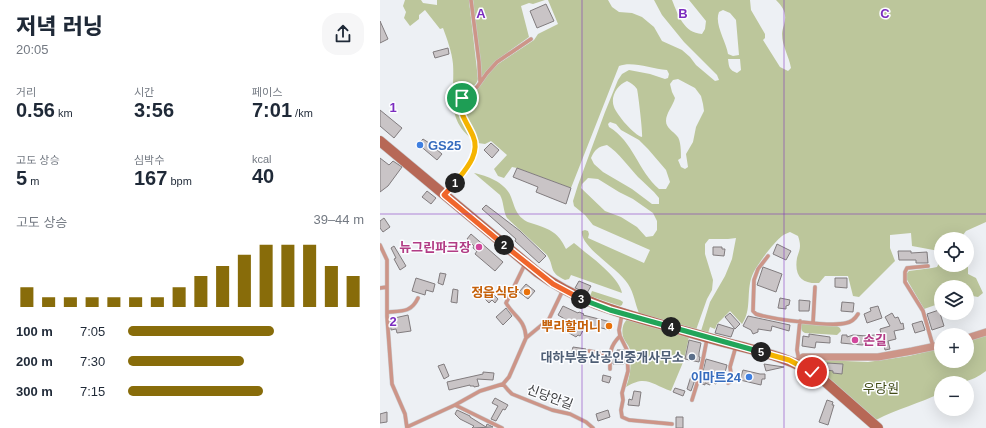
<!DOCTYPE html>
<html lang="ko">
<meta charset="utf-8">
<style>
body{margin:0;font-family:Arial,"Noto Sans KR",sans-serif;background:#f6f6f7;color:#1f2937;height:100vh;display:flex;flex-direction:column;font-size:15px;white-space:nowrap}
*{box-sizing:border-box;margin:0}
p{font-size:13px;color:#747a83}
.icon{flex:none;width:22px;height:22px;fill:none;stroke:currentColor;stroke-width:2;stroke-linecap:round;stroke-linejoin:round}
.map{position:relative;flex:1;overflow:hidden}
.drawer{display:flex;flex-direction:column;background:#fff;width:380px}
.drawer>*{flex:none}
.controls{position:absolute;left:554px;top:232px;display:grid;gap:8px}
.controls a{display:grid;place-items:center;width:40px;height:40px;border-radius:50%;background:#fff;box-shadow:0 4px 16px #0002;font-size:20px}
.pin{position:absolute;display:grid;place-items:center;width:34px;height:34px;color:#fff;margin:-17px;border:2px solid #fff;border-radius:50%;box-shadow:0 1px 4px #0007}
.km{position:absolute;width:20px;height:20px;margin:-10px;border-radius:50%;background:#222;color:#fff;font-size:11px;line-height:20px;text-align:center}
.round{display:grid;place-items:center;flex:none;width:42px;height:42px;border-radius:16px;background:#f6f6f7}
.head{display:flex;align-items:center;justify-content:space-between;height:68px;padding:0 16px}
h1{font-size:22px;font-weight:800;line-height:30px}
.figures{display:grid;grid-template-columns:repeat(3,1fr);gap:6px;height:68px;padding:4px 16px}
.figures div{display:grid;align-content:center}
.figures b{font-size:20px;font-weight:800}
.figures small{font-size:11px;font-weight:400}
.figures p{font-size:11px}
.chart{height:112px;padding:8px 16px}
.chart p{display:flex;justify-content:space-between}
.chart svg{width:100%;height:72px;margin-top:4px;stroke:#886c0a;stroke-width:6}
ul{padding:0 16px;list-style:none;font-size:13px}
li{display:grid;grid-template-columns:64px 48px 1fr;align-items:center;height:30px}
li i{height:10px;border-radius:5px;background:#886c0a}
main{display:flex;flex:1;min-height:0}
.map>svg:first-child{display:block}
.green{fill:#bcc69b;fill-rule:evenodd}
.building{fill:#c9c4c6;stroke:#817c7e}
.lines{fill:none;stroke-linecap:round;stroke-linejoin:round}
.service-casing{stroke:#c9cccf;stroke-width:4.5}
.minor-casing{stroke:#c9cccf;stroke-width:8}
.secondary-casing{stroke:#c9cccf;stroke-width:11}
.service{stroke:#cd9588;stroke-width:3.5}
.minor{stroke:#cd9588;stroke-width:7}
.secondary{stroke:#b76856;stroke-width:10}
.split-1-casing{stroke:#fff;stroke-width:8}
.split-2-casing{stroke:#fff;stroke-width:8}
.split-3-casing{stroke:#fff;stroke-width:8}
.split-4-casing{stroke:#fff;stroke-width:8}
.split-5-casing{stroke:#fff;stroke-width:8}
.split-6-casing{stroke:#fff;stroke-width:8}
.split-1{stroke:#f5b400;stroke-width:5}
.split-2{stroke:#f0652b;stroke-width:5}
.split-3{stroke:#f0652b;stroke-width:5}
.split-4{stroke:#22a559;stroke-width:5}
.split-5{stroke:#22a559;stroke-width:5}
.split-6{stroke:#f5b400;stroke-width:5}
.grid{fill:none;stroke:#7b2cbf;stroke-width:1;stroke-opacity:0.55}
.shop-dot{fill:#3f7fe0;stroke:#fcfdff;stroke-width:1.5}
.hotel-dot{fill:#d1479c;stroke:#fcfdff;stroke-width:1.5}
.food-dot{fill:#e8710a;stroke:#fcfdff;stroke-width:1.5}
.service-dot{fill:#5c6f8a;stroke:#fcfdff;stroke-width:1.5}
.labels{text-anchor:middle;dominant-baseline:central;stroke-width:3;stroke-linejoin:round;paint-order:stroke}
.shop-label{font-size:13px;font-weight:bold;fill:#366cbe;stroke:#fcfdff;text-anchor:start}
.hotel-label{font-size:13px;font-weight:bold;fill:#b23c85;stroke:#fcfdff;text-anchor:end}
.food-label{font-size:13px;font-weight:bold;fill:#c56008;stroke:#fcfdff;text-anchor:end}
.service-label{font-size:13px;font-weight:bold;fill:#4e5e75;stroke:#fcfdff;text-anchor:end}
.park-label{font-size:13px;fill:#424c18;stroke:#fcfdff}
.street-label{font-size:13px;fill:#393a3c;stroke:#fcfdff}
.grid-label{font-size:13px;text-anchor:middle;font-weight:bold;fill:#7b2cbf;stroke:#fcfdff;stroke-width:3;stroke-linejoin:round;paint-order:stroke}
</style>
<main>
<section class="drawer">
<div class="head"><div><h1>저녁 러닝</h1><p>20:05</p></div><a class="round"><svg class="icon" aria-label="share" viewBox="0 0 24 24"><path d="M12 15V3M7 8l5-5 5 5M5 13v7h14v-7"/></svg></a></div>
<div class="figures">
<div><p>거리</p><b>0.56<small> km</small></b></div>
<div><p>시간</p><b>3:56</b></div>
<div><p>페이스</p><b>7:01<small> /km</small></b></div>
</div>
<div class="figures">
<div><p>고도 상승</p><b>5<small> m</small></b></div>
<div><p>심박수</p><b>167<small> bpm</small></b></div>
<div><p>kcal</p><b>40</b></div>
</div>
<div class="chart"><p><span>고도 상승</span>39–44 m</p>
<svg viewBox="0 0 160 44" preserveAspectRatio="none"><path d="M5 44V32M15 44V38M25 44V38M35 44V38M45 44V38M55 44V38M65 44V38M75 44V32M85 44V25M95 44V19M105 44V12M115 44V6M125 44V6M135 44V6M145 44V19M155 44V25"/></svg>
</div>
<ul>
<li><b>100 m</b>7:05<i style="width:62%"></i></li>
<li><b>200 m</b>7:30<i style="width:49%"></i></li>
<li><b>300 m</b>7:15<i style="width:57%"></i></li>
</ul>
</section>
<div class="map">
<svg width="606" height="428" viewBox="0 0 606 428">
<rect width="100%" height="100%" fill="#edf0f4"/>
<!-- green -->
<path class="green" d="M25 0H41L43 3 57 5V0H89L98 79C96 86 91 88 85 92 69 101 86 127 92 139 65 118 75 93 73 64 72 52 67 39 63 28L60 29 45 10 39 15V19L30 26 24 18 26 12 23 6Z
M93 0H165L153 4 149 3 141 6 149 37 117 60 101 78Z
M168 0H228L232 7 239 12 252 13 262 17 274 27 282 41 302 50 310 57 316 65 335 81 339 80 337 75 304 42 282 15 274 0H292C298 15 304 33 322 34L325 29 326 21 309 0H370L371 10 385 34V38L383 40 400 67 408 71 411 68C409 56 402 46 402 34 402 31 403 28 404 25 407 14 404 8 396 0H606V222L586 231 580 239H561V265H587V260L588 262V274L596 278 603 293 598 297 587 295V287H561V303L544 309 526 278 527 273 529 271 552 268 557 267 559 263V251L532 246 531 233 510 235V248L515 261 479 297 473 296 468 276H445L439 283C422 284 414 276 417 258 418 254 420 250 420 246 420 242 419 239 418 236L410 232C408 233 404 234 402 236 394 242 375 267 372 276 366 292 372 310 362 324L350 311 337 324 335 329 330 327 328 333 321 331 330 302 345 276 352 259 356 238 348 239H329L325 244V254L333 280 332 290 327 299 316 330 259 313C255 304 254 293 248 284 239 269 199 246 202 231L205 230 208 231 209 234 208 238 264 263 270 250 213 225 205 215 194 206 193 201 198 185 225 112 238 80 242 74 249 70 270 74 285 79 288 78 289 74 287 70C271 69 253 61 239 66L191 188 137 168 132 167 124 178 118 176 114 169 127 155 111 141 105 144 98 143 82 108 84 98 118 64 154 40 158 34 178 24ZM343 10 350 13 356 20 359 55 353 56 348 54C346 41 334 24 339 12ZM348 59H360L361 70 357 73C349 70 349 67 348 59ZM298 79 315 88 321 96 323 104 324 111 316 127 313 142 306 154 308 167 305 169 301 167 298 160 301 158C301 152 301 140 297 136 293 131 286 128 286 121 286 113 293 106 295 98L292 92 290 84 293 80ZM247 81C251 83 254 85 257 89 258 92 263 134 262 137 254 135 237 115 234 107 230 97 237 85 247 81ZM230 122 236 124 241 130 259 140 268 149 286 170 290 182 286 189H279C258 171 253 141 229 127L228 124ZM227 145C239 153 248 166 258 177 265 184 273 190 279 198V204H272L252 189 223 172 214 164 211 158C215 149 218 147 227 145ZM208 178 218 179 239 192 253 199 273 213 277 221V230L273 236 266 237 257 227 241 217 225 211 201 188 202 184Z
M94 173C108 176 126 183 131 197 134 205 136 214 143 219 145 221 150 223 154 224 171 230 178 232 186 249L194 243C208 255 239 276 242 293L191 275 189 279 185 280C168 272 175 267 167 255L127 218C123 211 124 202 120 195Z
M212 291 240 300 243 302 242 305 240 306 210 296Z
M248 319 309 337 304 360 291 391C273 385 266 374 246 387 251 375 251 363 250 350 249 345 246 343 244 339 241 333 242 323 248 319Z
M424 323 457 326 460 328 461 331 457 335 425 333C421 331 421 329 421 324Z
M606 334V371C590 383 580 383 561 383V393C540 403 517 409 496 420L440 372 441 360 488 362 529 356 561 348V361H587V340Z"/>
<!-- building -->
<path class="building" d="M166 4 174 21 157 28 150 11Z
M0 21 8 39 0 43Z
M68 48 69 54 55 58 53 52Z
M0 110 22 128 14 138 0 126Z
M43 139 49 143 52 140 56 144 55 145 57 147 56 149 62 154 57 160 38 144Z
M111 143 119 150 112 158 104 150Z
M0 158 9 165 13 161 22 167 8 186 0 192Z
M137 168 191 188 186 204 156 192 158 187 133 177Z
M47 191 56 198 51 204 42 197Z
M106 205 140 231 166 256 159 263 135 241 136 239 102 209Z
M4 218 10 227 3 232 0 228V221Z
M91 234 123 262 115 271 95 254 97 251 93 248 94 246 87 239Z
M397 244 411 251 406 260 393 254Z
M14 246 26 266 20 270 14 259 16 258 11 248Z
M333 247H342V249H345L344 256 333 255Z
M518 251H531V253L547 252 548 263H536V260H519Z
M383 267 402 274 396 292 377 285Z
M60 273 66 274 63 285 58 283Z
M36 278 55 284 53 292 46 290 45 295 32 291Z
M455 278H467V288L455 287Z
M199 281 211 286 207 293 195 288Z
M146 284 155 291 148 299 139 292Z
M73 289 78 290 77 303 71 302Z
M109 290 118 299 115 303 112 300 109 303 103 297Z
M400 298 410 300 409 305 406 306V309L398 308Z
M419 300 430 301 429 311H419Z
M462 302 474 303 473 312 461 311Z
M183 306 198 313 199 312 204 314 203 315 231 322 230 330 217 327V328L211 326 210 328 205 327 200 336 198 335 196 337 184 330 188 321 178 315Z
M498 306 502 318 487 323 484 314 491 311 490 308Z
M126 308 132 316 123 325 116 317Z
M559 310 564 326 552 330 547 314Z
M350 313 360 324 355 329 345 317Z
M512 313 515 318 518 317 521 324 523 323 524 329 514 331 516 339 508 341 510 349 505 350 503 341 482 345 461 343 462 335H467V337L473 335 487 336 501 334 500 329 510 326 505 317Z
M28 315 31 331 17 333 16 329 11 330 10 319Z
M368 316 410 325 409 331 392 326 391 331 378 329V332L373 334 371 330 363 326Z
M542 321 545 330 535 333 532 324Z
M338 324 354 329 351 337 335 333Z
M429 334 450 337V343L436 342 435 348 422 346 423 336 429 337Z
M309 340 321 343 319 353V357H320L319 362 305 359Z
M193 347 206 349 205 355 197 353 196 356 191 355Z
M237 350H244V364H233L234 354H237Z
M326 359 347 365 344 376 342 375 340 382 337 381 336 384 331 382 330 385 325 383V385L320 383Z
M447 363 463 364 462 374 453 373V371L447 370Z
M64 364 69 376 64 379 58 366Z
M384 364 404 367 386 371Z
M363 370 380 374H385V379H382L381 385 360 380Z
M103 372 114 373 113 380 97 379 99 386 94 387V386H90V385L69 390 67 382 103 374Z
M312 373 317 374 311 391 307 389Z
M223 375 231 377 229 383 222 381Z
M295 388 305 391 303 396 293 392Z
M254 391 261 392 259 406 248 405 249 399 252 400Z
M115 398 128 405 125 410 123 409 116 421 111 419 118 406 112 403Z
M447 400 453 402 452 405H454L448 425 439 422Z
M77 410 90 416V417L106 427 107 424 113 427 92 428 94 426 80 419 75 414Z
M228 410 230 417 218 421 216 414Z
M7 412V422L0 423V414Z
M296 417H303V428H296Z"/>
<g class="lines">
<!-- service casing -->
<g class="service-casing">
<path id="service" d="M91 0 99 62 100 81
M65 194 89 165 95 148 94 137 81 108 82 98 86 94 97 87 107 73 117 62 151 39
M0 245 7 260V316L12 384 25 414 27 428
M388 256 378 269 374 280 373 311 376 314C391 319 451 327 466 323 472 322 475 319 478 314
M145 264 126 303C134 317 145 319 146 338
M548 266 527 268 525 272V282L543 311 553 346
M0 288 7 287
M7 312C21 311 31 313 38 298
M242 314 239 330 240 336 247 350 248 371 242 393 243 400 241 410 242 417 249 420 292 424
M433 323 435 287
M209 351 230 355
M419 360 417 350 420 321
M230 369C230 354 229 347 240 336
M348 383 352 381 350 367 356 346
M123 384 128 390 132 394 172 410 190 414 206 422 213 428
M312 400 320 374 327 339
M75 405 122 428
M27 427 75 405 100 391 123 384 129 377 146 338 169 319 183 290"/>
</g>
<!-- minor casing -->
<g class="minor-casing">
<path id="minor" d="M587 338 606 332
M415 363 423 357H498L532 351 561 345"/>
</g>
<!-- secondary casing -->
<g class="secondary-casing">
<path id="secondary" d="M0 141 157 272C196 301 237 312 283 325 305 331 328 338 351 344 383 352 414 359 441 378L498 428"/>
</g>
<!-- service -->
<use href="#service" class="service"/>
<!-- minor -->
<use href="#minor" class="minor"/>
<!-- secondary -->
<use href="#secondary" class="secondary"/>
</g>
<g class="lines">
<!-- split-1 casing -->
<g class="split-1-casing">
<path id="split-1" d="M75 183C85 170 101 154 93 136 90 129 86 123 83 116 81 110 80 105 82 98"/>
</g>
<!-- split-2 casing -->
<g class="split-2-casing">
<path id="split-2" d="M75 183 64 195 124 245"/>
</g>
<!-- split-3 casing -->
<g class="split-3-casing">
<path id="split-3" d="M124 245 173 284 201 299"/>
</g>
<!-- split-4 casing -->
<g class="split-4-casing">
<path id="split-4" d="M201 299 230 310 291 327"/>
</g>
<!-- split-5 casing -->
<g class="split-5-casing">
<path id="split-5" d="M291 327 381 352"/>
</g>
<!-- split-6 casing -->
<g class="split-6-casing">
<path id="split-6" d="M381 352 409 360 432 372"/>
</g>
<!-- split-1 -->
<use href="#split-1" class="split-1"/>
<!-- split-2 -->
<use href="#split-2" class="split-2"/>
<!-- split-3 -->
<use href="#split-3" class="split-3"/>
<!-- split-4 -->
<use href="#split-4" class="split-4"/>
<!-- split-5 -->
<use href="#split-5" class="split-5"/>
<!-- split-6 -->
<use href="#split-6" class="split-6"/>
</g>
<!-- grid -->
<path class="grid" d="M202 0V428M404 0V428M0 214H606"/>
<!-- markers -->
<g class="shop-dot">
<circle cx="40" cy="145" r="4"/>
<circle cx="369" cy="377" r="4"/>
</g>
<g class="hotel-dot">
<circle cx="99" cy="247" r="4"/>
<circle cx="475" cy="340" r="4"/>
</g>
<g class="food-dot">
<circle cx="147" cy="292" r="4"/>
<circle cx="229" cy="326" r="4"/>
</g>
<circle class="service-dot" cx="312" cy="357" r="4"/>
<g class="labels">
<!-- shop labels -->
<g class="shop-label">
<text x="48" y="145">GS25</text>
<text x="361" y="377" text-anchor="end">이마트24</text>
</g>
<!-- hotel labels -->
<g class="hotel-label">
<text x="91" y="247">뉴그린파크장</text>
<text x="483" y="340" text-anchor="start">손길</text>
</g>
<!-- food labels -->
<g class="food-label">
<text x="139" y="292">정읍식당</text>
<text x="221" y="326">뿌리할머니</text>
</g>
<!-- service labels -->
<g class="service-label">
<text x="304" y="357">대하부동산공인중개사무소</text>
</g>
<!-- park labels -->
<g class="park-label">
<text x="501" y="388">우당원</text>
</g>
<!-- street labels -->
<g class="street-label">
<text transform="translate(170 397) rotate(20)">신당안길</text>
</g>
</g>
<g class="grid-label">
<text x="101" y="18">A</text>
<text x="303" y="18">B</text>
<text x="505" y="18">C</text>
<text x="13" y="112">1</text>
<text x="13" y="326">2</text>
</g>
</svg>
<div class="controls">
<a><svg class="icon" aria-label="locate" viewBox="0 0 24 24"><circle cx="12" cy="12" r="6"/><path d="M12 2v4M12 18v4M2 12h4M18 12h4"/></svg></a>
<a><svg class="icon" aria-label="layers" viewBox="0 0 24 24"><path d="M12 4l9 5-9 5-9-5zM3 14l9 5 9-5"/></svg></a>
<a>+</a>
<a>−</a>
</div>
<div class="pin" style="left:82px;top:98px;background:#1e9e55"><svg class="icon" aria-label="arrive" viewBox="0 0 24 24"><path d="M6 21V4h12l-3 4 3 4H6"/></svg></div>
<div class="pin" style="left:432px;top:372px;background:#d93025"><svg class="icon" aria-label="check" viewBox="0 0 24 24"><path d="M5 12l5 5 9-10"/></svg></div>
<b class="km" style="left:75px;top:183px">1</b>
<b class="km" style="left:124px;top:245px">2</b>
<b class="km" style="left:201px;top:299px">3</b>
<b class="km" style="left:291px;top:327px">4</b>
<b class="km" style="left:381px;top:352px">5</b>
</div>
</main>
